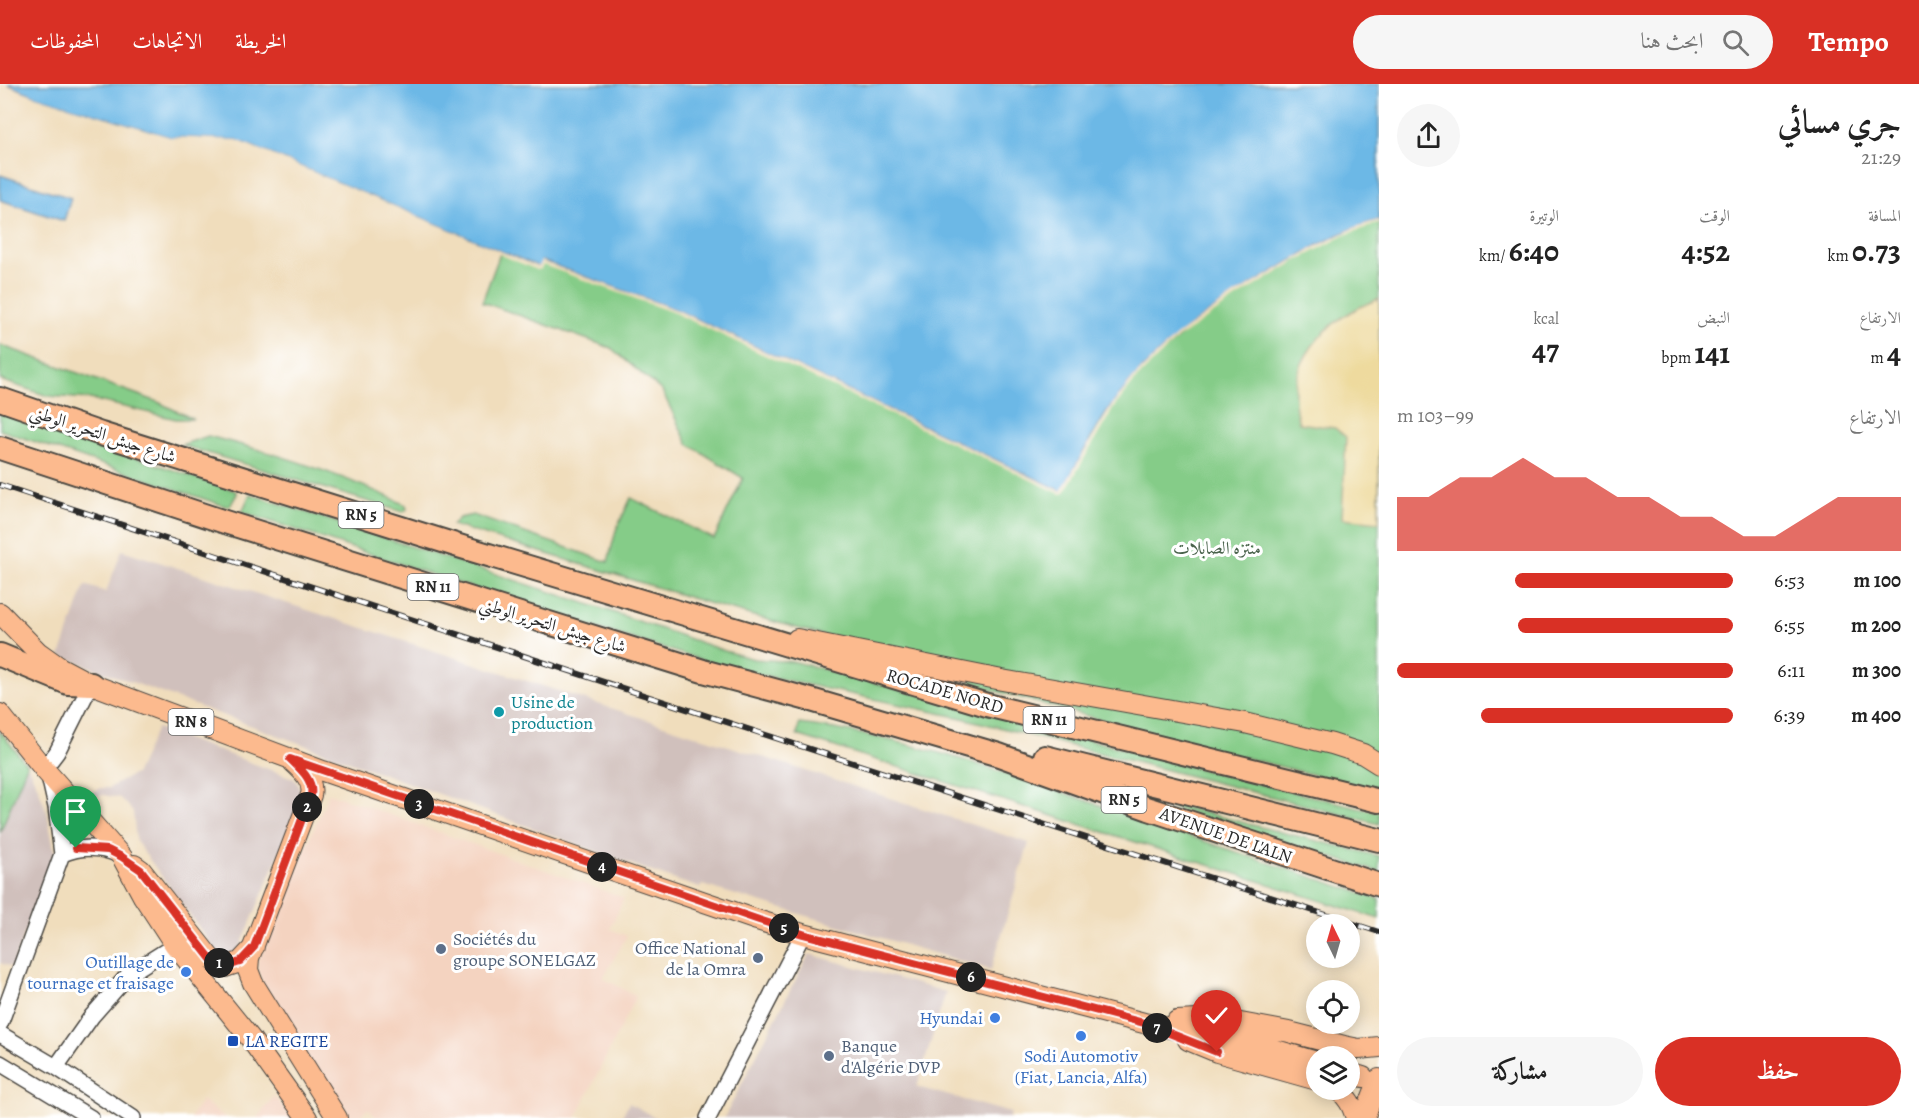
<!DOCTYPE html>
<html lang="ar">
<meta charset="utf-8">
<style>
body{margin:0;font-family:Alegreya,Amiri,serif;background:#f6f6f6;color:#222;direction:rtl;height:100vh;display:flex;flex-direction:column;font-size:22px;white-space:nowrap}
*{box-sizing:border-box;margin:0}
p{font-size:20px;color:#767676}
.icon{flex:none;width:33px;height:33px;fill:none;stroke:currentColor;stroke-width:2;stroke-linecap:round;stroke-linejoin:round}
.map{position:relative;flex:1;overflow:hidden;direction:ltr}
.side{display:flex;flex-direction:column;background:#fff;width:540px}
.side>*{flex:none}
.needle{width:39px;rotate:355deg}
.fabs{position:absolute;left:1306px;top:830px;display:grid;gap:12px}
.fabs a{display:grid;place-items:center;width:54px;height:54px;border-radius:50%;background:#fff;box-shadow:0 3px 15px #0003;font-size:30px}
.pin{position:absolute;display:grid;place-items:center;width:51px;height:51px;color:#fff;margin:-62px -26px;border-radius:50% 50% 50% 0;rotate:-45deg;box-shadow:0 0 6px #0007}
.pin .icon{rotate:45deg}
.km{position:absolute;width:30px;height:30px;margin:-15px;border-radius:50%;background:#222;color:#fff;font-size:16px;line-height:30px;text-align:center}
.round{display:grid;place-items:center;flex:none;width:63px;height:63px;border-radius:32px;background:#f6f6f6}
.head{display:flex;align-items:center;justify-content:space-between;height:102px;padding:0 18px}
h1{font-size:33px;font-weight:700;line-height:45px}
.metrics{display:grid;grid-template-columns:repeat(3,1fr);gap:9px;height:102px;padding:6px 18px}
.metrics div{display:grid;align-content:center}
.metrics b{font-size:30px;font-weight:700}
.metrics small{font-size:16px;font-weight:400}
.metrics p{font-size:16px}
.chart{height:168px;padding:12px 18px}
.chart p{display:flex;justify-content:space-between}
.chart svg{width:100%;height:108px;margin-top:6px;fill:#d93025;opacity:.7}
.button{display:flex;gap:12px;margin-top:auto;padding:12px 18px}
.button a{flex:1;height:69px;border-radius:36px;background:#d93025;color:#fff;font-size:24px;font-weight:700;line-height:69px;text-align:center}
.button a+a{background:#f6f6f6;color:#222}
ul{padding:0 18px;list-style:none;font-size:20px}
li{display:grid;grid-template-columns:96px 72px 1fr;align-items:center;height:45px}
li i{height:15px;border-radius:8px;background:#d93025}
header{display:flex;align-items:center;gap:36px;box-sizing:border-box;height:84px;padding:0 30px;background:#d93025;color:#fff}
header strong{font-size:28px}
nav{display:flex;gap:33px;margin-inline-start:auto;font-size:21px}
.search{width:420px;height:54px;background:#f6f6f6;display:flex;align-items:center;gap:15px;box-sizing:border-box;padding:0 21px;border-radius:33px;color:#767676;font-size:22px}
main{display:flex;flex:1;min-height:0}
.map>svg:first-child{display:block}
.built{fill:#f4d3c0}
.industrial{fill:#d0c0bc}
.green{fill:#85cc88;stroke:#587c5a;stroke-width:1.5}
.sand{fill:#eeda9e;stroke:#8c8264;stroke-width:1.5}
.water{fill:#6cb8e6;stroke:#4c7288;stroke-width:1.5}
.pier{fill:#f0ddbc}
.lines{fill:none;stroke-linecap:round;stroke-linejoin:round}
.minor-casing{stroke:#494641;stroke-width:18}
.major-casing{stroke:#494641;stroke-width:22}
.highway-casing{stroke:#494641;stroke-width:26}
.minor{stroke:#fff;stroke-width:15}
.major{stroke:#fcba8e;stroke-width:20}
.highway{stroke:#fcba8e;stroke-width:22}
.rail-casing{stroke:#2b2b2b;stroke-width:6}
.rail{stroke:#fff;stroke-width:4;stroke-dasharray:11;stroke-linecap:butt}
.route-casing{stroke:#fff;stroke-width:12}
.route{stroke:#d93025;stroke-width:8}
.culture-dot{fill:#0f9aa8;stroke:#fff;stroke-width:2}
.service-dot{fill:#5c6f8a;stroke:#fff;stroke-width:2}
.shop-dot{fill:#3f7fe0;stroke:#fff;stroke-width:2}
.transit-dot{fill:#1a4fb4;stroke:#fff;stroke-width:2}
.labels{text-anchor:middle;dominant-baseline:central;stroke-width:6;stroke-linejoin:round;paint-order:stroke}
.shield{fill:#fff;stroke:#6b6b6b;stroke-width:1.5}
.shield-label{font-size:16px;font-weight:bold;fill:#2b2b2b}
.street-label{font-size:18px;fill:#2b2b2b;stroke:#fff}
.park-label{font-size:18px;fill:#4a634c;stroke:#fff}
.culture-label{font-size:18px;fill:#0d838f;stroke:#fff;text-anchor:start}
.service-label{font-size:18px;fill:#4e5e75;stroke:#fff;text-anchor:start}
.shop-label{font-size:18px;fill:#366cbe;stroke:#fff;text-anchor:end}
.transit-label{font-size:18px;fill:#164399;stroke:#fff;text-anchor:start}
</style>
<header>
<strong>Tempo</strong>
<div class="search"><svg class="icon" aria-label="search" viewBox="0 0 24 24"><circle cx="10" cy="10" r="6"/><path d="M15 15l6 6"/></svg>ابحث هنا</div>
<nav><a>الخريطة</a><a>الاتجاهات</a><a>المحفوظات</a></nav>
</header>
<main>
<section class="side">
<div class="head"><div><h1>جري مسائي</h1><p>21:29</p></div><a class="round"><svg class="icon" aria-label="share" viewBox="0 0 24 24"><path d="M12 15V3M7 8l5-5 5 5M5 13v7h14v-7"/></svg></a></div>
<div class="metrics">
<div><p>المسافة</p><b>0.73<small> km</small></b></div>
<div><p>الوقت</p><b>4:52</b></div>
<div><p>الوتيرة</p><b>6:40<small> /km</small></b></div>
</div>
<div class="metrics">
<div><p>الارتفاع</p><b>4<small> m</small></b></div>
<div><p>النبض</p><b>141<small> bpm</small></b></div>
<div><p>kcal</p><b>47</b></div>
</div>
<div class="chart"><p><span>الارتفاع</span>99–103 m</p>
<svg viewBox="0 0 160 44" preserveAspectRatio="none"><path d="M0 44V22L10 22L20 14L30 14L40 6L50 14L60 14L70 22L80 22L90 30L100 30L110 38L120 38L130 30L140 22L150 22L160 22V44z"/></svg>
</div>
<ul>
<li><b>100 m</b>6:53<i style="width:65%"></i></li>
<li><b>200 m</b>6:55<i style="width:64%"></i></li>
<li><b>300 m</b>6:11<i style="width:100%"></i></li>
<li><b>400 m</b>6:39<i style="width:75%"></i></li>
</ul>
<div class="button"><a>حفظ</a><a>مشاركة</a></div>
</section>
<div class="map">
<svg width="1379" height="1034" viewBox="0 0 1379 1034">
<rect width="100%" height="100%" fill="#fff"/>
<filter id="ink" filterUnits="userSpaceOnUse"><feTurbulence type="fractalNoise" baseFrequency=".0167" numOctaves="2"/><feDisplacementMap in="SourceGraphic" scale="12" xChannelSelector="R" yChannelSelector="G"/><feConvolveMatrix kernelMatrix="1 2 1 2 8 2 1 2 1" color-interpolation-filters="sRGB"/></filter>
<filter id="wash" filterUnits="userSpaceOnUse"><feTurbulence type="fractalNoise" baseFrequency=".008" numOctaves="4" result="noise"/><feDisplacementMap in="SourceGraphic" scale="24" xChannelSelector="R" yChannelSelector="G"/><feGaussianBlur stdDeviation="1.35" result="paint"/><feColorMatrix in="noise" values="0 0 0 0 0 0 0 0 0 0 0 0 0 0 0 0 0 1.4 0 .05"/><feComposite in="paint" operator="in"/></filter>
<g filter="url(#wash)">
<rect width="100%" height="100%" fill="#f0ddbc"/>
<!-- built -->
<path class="built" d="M329 709 624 814 610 845 627 852 603 894 636 912 576 1034H377L368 1025 357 1034H351L291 953 261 898 257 878Z
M274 1012 293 1034H257Z
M202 1016 225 1034H190Z"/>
<!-- industrial -->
<path class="industrial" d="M122 466 1029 759 991 886 702 801 700 804 678 797 60 572 85 501 106 508Z
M157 644 293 694 298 700 301 709 300 720 237 871 221 874 136 757 133 728 120 714 103 711 87 713 99 704H109L136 689Z
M27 681 38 703 47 729 55 770 12 883 0 879V749Z
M809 870 946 908 917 1003 1011 1029 1009 1034H724Z
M629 1019 656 1034H621Z"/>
<!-- green -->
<path class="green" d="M1379 136V707L1182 658 967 599 989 585 825 552 718 522 452 441 459 434 473 431 608 478 616 446 631 414 714 455 743 394 688 360 662 307 611 264 482 218 501 167 538 183 541 177 1112 321 1135 292 1203 232 1345 147Z
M0 261 158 318 193 335H176L90 315 48 312 0 296Z
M0 328 236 407 237 410 230 422H225L0 346Z
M208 352C276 369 343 391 406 421L407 425 403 428 181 361Z
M250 410 612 528 725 567 754 575 796 578 1242 696 1379 728V740L962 634 725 583 577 538 242 428Z
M799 640C903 652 1003 688 1102 722 1194 754 1286 785 1379 815V835L797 651Z
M0 647 27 681 0 749Z
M1157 716 1256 742 1379 772V788L1156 719Z"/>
<!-- sand -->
<path class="sand" d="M1379 215V438L1342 434 1346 353 1335 344 1299 339C1281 280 1326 234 1379 215Z"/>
<!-- water -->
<path class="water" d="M7 0H1379V136C1341 146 1306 167 1273 188 1211 225 1156 261 1112 321 1093 347 1078 379 1062 407L677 226 542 177 539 183 237 56 170 53 36 12Z
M0 91 71 114 64 137 0 116Z"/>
<!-- pier -->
<path class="pier" d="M4 0 36 12 170 53 237 56 538 183 541 177 677 226 1061 407 1112 321 1135 292 1176 252 1234 211 1315 163 1358 142 1379 136V139L1347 150 1296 177 1236 214 1178 254 1137 294 1114 323 1064 409 1061 410 675 229 543 181 541 185 537 186 237 59 184 58 169 56 35 15 5 3Z"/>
</g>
<g filter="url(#ink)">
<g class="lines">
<!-- minor casing -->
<g class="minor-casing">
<path id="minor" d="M44 685 57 668 91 600
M62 770C81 762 100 762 119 771
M0 940 62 770 56 723 49 692
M0 950 56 983 133 1034
M0 979 91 1034
M56 983 92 932 129 890 175 861
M708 1034 803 850"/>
</g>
<!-- major casing -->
<g class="major-casing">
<path id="major" d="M0 529 38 568 59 583 91 600 323 687 757 836 803 850 1144 939 1266 963 1317 978
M797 555 1002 596 1245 639 1332 660 1363 670 1379 680
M0 630 44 685 122 773 143 812 175 861 250 954 307 1034
M293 678C303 687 314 697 311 711L249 874 248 886 253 899 337 1034
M134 781 141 786 211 875 225 883 240 878 254 863
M1177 937 1219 935 1289 948 1344 962 1359 965 1379 963
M1188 956 1217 968 1317 996
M1350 989 1363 993
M1337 1005C1348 1013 1352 1021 1356 1034
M1364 1034 1379 995"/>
</g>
<!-- highway casing -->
<g class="highway-casing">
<path id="highway" d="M0 315 101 350 462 463 987 621 1379 717
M0 364 225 438 703 587 811 616 999 671 1149 725 1379 801
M0 571 68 599 91 600
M1045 673 1379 756"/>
</g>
<!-- minor -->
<use href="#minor" class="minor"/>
<!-- major -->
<use href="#major" class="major"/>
<!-- highway -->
<use href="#highway" class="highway"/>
<!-- rail casing -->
<g class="rail-casing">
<path id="rail" d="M0 401 760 649 1379 848"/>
</g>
<!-- rail -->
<use href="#rail" class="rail"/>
</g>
</g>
<g class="lines" filter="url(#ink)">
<!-- route casing -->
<g class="route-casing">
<path id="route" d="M76 764 108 766 122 773 141 786 211 875 225 883 240 878 254 863 311 711C314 696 300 685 290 675L759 836 803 850 1144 939 1217 968"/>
</g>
<!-- route -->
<use href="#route" class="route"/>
</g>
<!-- markers -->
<circle class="culture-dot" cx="499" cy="628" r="6"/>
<g class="service-dot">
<circle cx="441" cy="865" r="6"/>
<circle cx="758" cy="874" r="6"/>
<circle cx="829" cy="972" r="6"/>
</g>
<g class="shop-dot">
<circle cx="186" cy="888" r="6"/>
<circle cx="995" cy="934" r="6"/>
<circle cx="1081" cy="952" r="6"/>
</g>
<rect class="transit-dot" x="227" y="951" width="12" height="12" rx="3"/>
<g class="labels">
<!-- shield labels -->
<g class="shield">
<rect x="338.5" y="418" width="45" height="26" rx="4.5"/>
<rect x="407.5" y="490" width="51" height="26" rx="4.5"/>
<rect x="1023.5" y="623" width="51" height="26" rx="4.5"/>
<rect x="168.5" y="625" width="45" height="26" rx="4.5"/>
<rect x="1101.5" y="703" width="45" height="26" rx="4.5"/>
</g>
<g class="shield-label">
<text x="361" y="431">RN 5</text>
<text x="433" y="503">RN 11</text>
<text x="1049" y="636">RN 11</text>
<text x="191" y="638">RN 8</text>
<text x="1124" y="716">RN 5</text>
</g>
<!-- street labels -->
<g class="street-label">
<text transform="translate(103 350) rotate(18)">شارع جيش التحرير الوطني</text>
<text transform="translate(553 541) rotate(17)">شارع جيش التحرير الوطني</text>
<text transform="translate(945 607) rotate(16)">ROCADE NORD</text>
<text transform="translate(1226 751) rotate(19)">AVENUE DE L'ALN</text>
</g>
<!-- park labels -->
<g class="park-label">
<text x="1217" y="464">منتزه الصابلات</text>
</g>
<!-- culture labels -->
<g class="culture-label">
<text x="511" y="618">Usine de<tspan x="511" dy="21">production</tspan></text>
</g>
<!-- service labels -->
<g class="service-label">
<text x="453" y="855">Sociétés du<tspan x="453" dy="21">groupe SONELGAZ</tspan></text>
<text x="746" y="864" text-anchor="end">Office National<tspan x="746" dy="21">de la Omra</tspan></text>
<text x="841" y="962">Banque<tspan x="841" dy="21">d'Algérie DVP</tspan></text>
</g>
<!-- shop labels -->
<g class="shop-label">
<text x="174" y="878">Outillage de<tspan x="174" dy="21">tournage et fraisage</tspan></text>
<text x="983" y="934">Hyundai</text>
<text x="1081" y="972" text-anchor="middle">Sodi Automotiv<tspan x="1081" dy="21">(Fiat, Lancia, Alfa)</tspan></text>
</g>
<!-- transit labels -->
<g class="transit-label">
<text x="245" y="957">LA REGITE</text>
</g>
</g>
</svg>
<div class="fabs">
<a><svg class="needle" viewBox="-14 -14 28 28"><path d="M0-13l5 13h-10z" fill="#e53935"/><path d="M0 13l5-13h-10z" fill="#767676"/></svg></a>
<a><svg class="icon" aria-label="locate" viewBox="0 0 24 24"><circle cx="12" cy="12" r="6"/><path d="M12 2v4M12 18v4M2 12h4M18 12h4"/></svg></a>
<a><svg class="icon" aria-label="layers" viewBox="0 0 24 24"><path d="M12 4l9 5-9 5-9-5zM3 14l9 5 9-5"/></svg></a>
</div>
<div class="pin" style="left:76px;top:764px;background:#1e9e55"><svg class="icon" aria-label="arrive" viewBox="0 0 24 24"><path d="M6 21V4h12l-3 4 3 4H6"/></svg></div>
<div class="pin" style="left:1217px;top:968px;background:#d93025"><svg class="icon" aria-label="check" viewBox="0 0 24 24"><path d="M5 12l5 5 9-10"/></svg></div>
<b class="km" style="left:219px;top:879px">1</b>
<b class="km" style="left:307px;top:723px">2</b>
<b class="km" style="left:419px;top:720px">3</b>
<b class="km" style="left:602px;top:783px">4</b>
<b class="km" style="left:784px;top:844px">5</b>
<b class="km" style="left:971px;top:893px">6</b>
<b class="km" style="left:1157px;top:944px">7</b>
</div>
</main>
